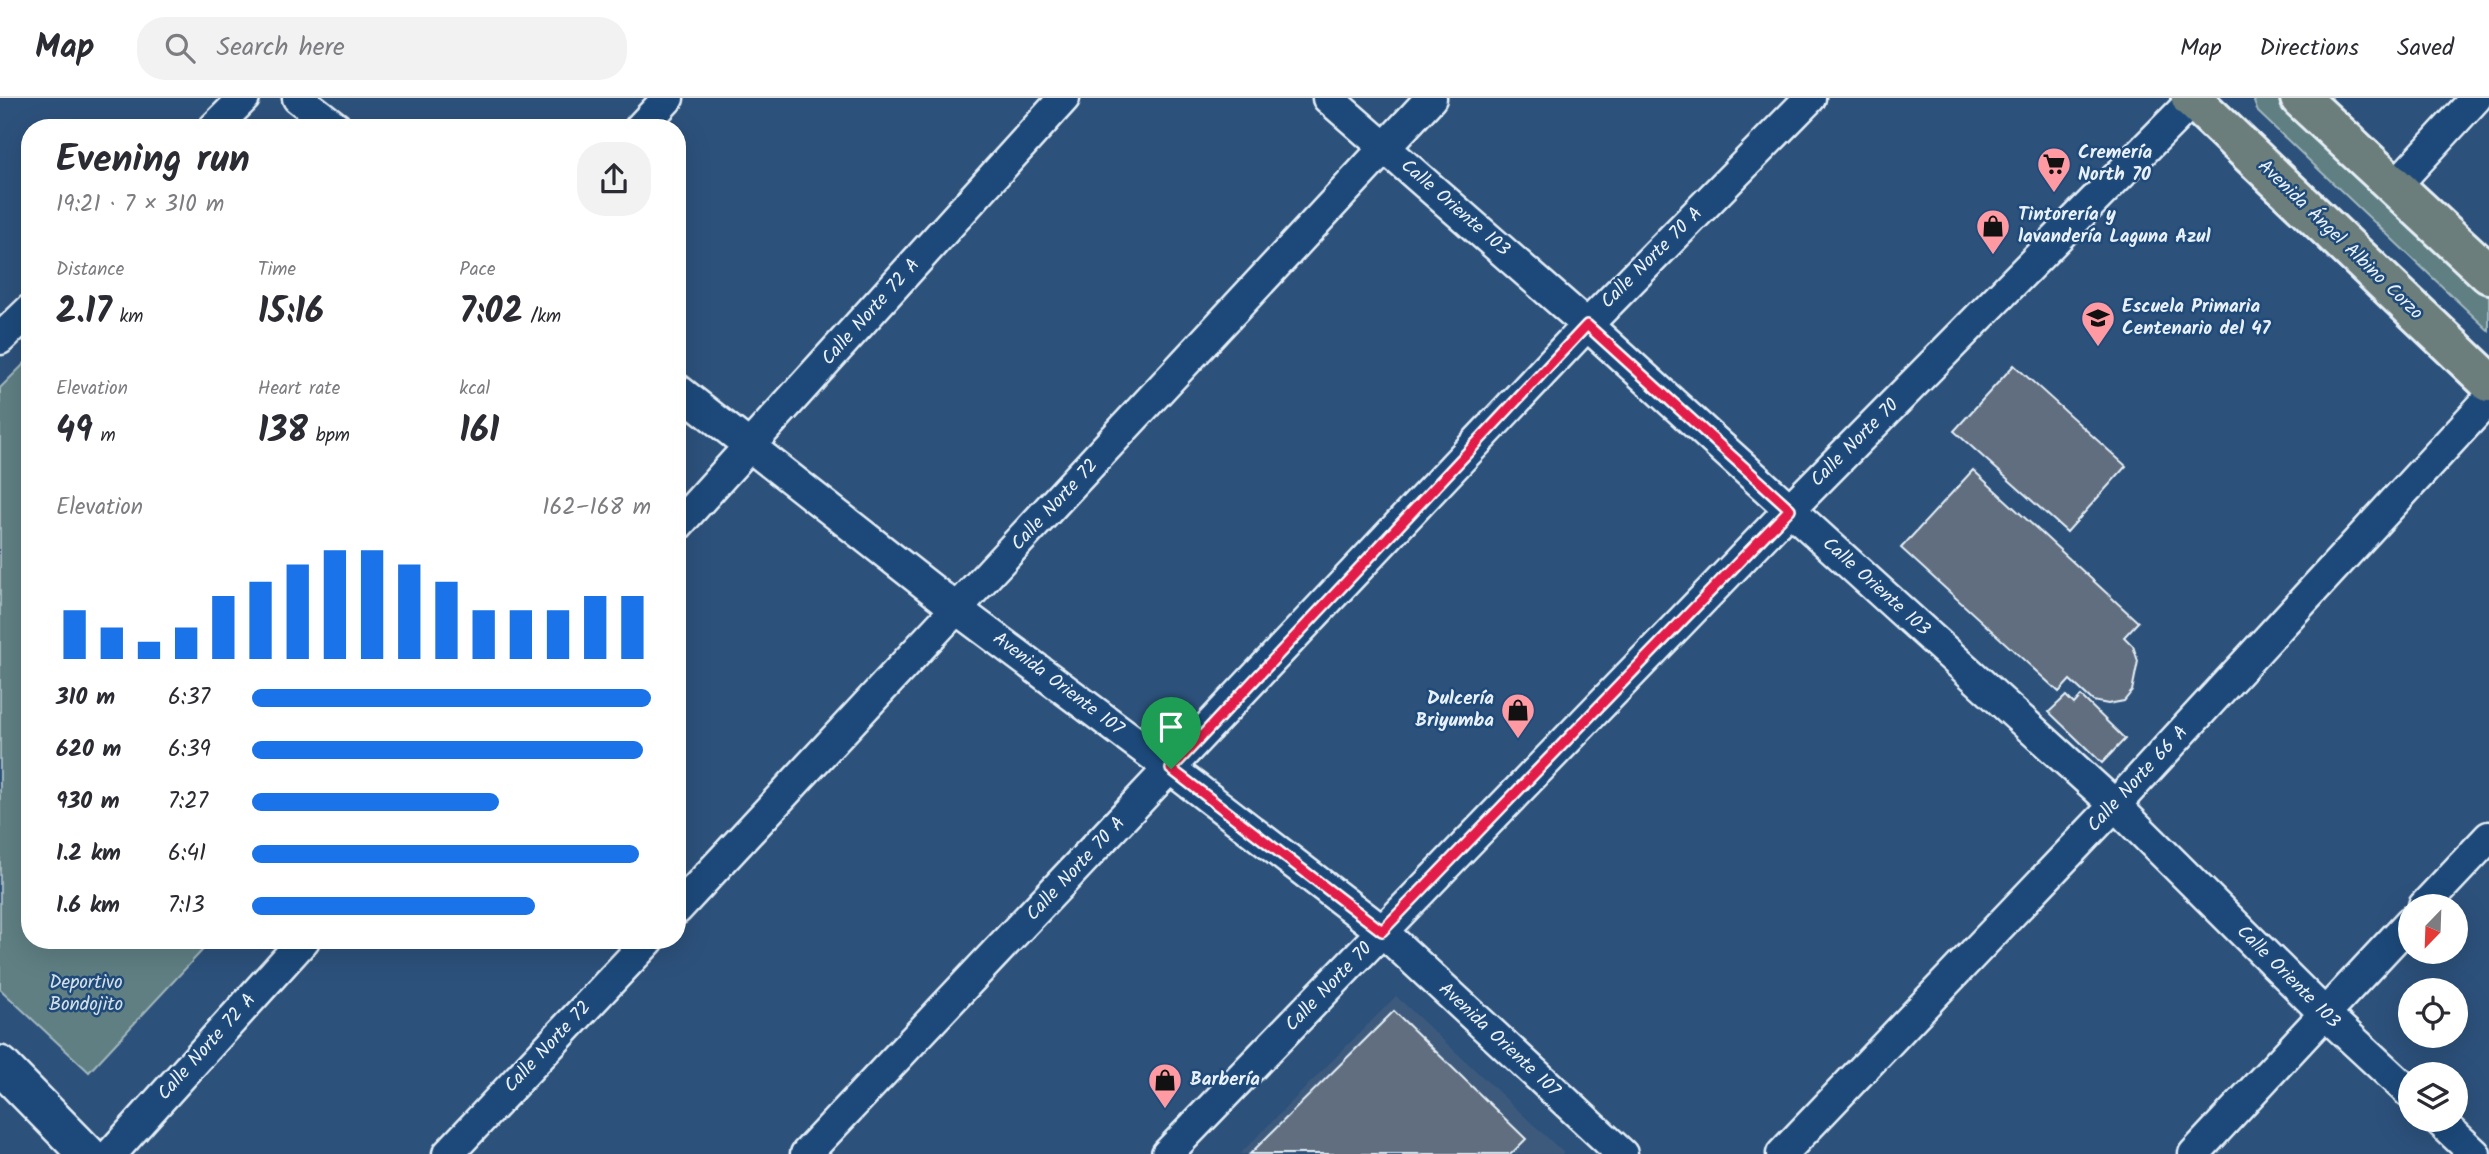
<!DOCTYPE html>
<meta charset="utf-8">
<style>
body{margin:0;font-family:Kalam,sans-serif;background:#f2f2f3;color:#2b2b33;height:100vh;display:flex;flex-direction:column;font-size:26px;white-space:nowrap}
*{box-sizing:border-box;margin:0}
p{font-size:23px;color:#7c7c81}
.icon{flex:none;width:38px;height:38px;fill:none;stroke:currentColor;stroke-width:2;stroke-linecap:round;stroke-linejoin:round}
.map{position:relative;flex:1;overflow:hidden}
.drawer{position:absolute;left:21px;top:21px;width:665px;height:830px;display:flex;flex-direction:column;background:#fff;border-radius:28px;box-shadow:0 7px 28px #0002}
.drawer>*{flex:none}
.needle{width:46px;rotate:203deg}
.buttons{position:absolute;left:2398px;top:796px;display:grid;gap:14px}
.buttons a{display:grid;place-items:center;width:70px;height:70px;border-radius:50%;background:#fff;box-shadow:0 7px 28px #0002;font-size:35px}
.pin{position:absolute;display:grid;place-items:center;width:60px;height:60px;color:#fff;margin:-72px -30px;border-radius:50% 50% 50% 0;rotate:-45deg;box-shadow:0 0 7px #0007}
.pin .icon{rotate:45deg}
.round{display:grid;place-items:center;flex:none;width:74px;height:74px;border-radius:28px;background:#f2f2f3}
.head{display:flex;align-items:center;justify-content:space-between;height:119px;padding:0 35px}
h1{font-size:38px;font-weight:600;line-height:52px}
.stats{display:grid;grid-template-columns:repeat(3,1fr);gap:10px;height:119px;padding:7px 35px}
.stats div{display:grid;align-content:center}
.stats b{font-size:35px;font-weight:600}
.stats small{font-size:19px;font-weight:400}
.stats p{font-size:19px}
.chart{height:196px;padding:14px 35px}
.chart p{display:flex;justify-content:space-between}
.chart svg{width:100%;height:126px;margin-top:7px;stroke:#1a73e8;stroke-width:6}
ul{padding:0 35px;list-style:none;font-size:23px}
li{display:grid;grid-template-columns:112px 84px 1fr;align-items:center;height:52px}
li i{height:18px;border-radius:9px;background:#1a73e8}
header{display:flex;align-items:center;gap:42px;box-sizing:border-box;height:98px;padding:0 35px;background:#fff;border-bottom:2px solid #e1e1e2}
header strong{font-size:33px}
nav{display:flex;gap:38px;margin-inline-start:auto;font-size:24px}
.search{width:490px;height:63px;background:#f2f2f3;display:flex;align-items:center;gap:18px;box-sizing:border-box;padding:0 24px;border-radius:28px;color:#7c7c81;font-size:26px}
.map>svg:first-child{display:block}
.built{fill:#3c5a7c}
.green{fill:#5f7f83;stroke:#a4b8be;stroke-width:2}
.building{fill:#606e7f;stroke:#e8f1f8;stroke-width:2}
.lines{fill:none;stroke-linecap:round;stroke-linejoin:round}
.minor-casing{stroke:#e8f1f8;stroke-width:35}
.tertiary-casing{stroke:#e8f1f8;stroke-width:42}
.primary-casing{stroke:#e8f1f8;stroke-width:44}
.minor{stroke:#1f4a7a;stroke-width:30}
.tertiary{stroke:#1f4a7a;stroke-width:37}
.primary{stroke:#6c7e7c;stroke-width:38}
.route-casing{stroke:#fff;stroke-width:14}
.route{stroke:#e11d48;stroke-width:9}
.labels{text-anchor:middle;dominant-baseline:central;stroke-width:5;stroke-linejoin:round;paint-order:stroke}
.poi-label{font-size:19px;font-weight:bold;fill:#e8f1f8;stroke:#1f4a7a;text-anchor:start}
.street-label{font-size:19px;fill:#e8f1f8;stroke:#1f4a7a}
.park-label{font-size:19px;fill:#d3e0e6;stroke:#1f4a7a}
</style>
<header>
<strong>Map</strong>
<div class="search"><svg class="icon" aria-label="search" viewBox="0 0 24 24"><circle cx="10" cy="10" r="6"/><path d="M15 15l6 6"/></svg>Search here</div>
<nav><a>Map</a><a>Directions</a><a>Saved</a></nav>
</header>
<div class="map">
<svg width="2489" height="1056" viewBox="0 0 2489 1056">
<rect width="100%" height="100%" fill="#2c517b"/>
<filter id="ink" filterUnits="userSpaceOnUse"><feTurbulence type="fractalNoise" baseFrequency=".0143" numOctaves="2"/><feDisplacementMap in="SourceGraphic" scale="14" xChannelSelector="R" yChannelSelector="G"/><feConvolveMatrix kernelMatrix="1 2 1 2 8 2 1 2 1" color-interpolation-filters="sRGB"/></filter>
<g filter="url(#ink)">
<!-- built -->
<path class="built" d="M1396 898 1565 1056H1240Z"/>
<!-- green -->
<path class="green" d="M2257 0H2291L2489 187V233L2258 14 2254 4Z
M30 260V842H212L89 974 0 891V290Z"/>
<!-- building -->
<path class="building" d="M2014 267 2126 368 2067 434 1954 333Z
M1973 372 2138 524 2124 539 2133 548 2138 563 2132 593 2124 603 2108 606 2093 603 2070 582 2059 594 1901 450Z
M2066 598 2074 606 2081 598 2125 641 2102 665 2049 614Z
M1394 913 1526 1041 1511 1056H1250Z"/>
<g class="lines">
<!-- minor casing -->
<g class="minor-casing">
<path id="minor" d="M298 0 337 30
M1328 0 1587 227 2115 707 2325 916 2410 995
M214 30 244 0
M640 30 668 0
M2396 87 2476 0
M0 241 30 212
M677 291 958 512 1171 671 1382 833 1622 1056
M677 428 1064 0
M2424 808 2489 739
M677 811 1431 0
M2439 1022 2475 1056
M111 1056 304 842
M448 1056 649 842
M806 1056 1587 227 1810 0
M1167 1056 1790 411 2195 0
M1782 1056 2115 707 2489 301
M2194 1056 2410 824"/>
</g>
<!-- tertiary casing -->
<g class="tertiary-casing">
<path id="tertiary" d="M0 967 87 1056"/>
</g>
<!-- primary casing -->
<g class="primary-casing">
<path id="primary" d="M2191 0 2489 284
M2300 0 2489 176"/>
</g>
<!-- minor -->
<use href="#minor" class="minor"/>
<!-- tertiary -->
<use href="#tertiary" class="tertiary"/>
<!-- primary -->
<use href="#primary" class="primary"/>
</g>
</g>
<g class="lines" filter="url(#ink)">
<!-- route casing -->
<g class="route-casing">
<path id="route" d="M1587 227 1790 411 1382 833 1171 671Z"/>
</g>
<!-- route -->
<use href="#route" class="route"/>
</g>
<!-- icons -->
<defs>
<g id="supermarket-pin" transform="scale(1.75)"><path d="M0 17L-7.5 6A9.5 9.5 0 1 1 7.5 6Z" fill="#ff9aa2" stroke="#1f4a7a"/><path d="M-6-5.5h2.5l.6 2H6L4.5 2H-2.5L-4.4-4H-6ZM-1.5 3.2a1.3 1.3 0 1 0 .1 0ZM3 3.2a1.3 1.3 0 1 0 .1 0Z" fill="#111"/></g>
<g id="shop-pin" transform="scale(1.75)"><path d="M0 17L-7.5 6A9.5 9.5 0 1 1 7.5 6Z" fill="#ff9aa2" stroke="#1f4a7a"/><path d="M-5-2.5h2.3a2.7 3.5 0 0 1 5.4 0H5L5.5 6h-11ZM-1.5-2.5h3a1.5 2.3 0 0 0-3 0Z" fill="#111"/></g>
<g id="school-pin" transform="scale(1.75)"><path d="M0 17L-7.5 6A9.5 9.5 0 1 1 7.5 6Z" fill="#ff9aa2" stroke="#1f4a7a"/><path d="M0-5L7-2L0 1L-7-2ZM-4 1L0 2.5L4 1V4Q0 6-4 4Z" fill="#111"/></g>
</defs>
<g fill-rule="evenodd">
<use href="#supermarket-pin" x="2054" y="66"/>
<use href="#shop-pin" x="1993" y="128"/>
<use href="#school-pin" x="2098" y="220"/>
<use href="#shop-pin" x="1518" y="612"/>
<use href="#shop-pin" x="1165" y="982"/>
</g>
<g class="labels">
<!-- poi labels -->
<g class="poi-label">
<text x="2078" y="55">Cremería<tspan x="2078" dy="22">North 70</tspan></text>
<text x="2018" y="117">Tintorería y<tspan x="2018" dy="22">lavandería Laguna Azul</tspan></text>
<text x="2122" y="209">Escuela Primaria<tspan x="2122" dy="22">Centenario del 47</tspan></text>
<text x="1494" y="601" text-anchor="end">Dulcería<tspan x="1494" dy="22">Briyumba</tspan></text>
<text x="1190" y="982">Barbería</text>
</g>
<!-- street labels -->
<g class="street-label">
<text transform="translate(1455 110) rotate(41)">Calle Oriente 103</text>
<text transform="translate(2340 142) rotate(44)">Avenida Ángel Albino Corzo</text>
<text transform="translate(1652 160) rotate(-45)">Calle Norte 70 A</text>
<text transform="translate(871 214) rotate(-48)">Calle Norte 72 A</text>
<text transform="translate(1855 345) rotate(-45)">Calle Norte 70</text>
<text transform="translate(1055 407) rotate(-47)">Calle Norte 72</text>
<text transform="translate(1876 489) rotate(42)">Calle Oriente 103</text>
<text transform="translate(1058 586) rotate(37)">Avenida Oriente 107</text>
<text transform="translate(2138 681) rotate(-47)">Calle Norte 66 A</text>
<text transform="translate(1076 771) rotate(-47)">Calle Norte 70 A</text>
<text transform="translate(2288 879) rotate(45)">Calle Oriente 103</text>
<text transform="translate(1329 889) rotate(-46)">Calle Norte 70</text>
<text transform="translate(1499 942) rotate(43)">Avenida Oriente 107</text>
<text transform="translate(207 949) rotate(-48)">Calle Norte 72 A</text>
<text transform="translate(548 949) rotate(-47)">Calle Norte 72</text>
</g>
<!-- park labels -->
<g class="park-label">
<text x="86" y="885">Deportivo<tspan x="86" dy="22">Bondojito</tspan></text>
</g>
</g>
</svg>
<div class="buttons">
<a><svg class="needle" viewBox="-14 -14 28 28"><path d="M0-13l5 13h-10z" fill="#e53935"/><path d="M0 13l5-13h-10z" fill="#7c7c81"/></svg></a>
<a><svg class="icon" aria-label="locate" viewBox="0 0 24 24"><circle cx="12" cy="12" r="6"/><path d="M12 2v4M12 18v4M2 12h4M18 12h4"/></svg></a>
<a><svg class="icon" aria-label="layers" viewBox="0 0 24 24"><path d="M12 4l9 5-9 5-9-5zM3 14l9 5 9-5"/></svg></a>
</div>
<div class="pin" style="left:1171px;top:671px;background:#1e9e55"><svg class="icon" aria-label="arrive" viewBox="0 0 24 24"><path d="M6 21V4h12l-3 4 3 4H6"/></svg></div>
<section class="drawer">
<div class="head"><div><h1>Evening run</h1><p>19:21 · 7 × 310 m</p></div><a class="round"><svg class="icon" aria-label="share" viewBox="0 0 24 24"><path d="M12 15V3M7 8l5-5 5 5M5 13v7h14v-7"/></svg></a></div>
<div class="stats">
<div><p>Distance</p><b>2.17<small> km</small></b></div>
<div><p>Time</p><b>15:16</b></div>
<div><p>Pace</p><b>7:02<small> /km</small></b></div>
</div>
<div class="stats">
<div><p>Elevation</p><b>49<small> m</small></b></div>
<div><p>Heart rate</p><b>138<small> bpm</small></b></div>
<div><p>kcal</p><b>161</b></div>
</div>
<div class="chart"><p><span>Elevation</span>162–168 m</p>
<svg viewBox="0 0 160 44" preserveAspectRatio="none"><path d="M5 44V27M15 44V33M25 44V38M35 44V33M45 44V22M55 44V17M65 44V11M75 44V6M85 44V6M95 44V11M105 44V17M115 44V27M125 44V27M135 44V27M145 44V22M155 44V22"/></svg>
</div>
<ul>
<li><b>310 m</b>6:37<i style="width:100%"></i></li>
<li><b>620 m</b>6:39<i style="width:98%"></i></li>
<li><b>930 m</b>7:27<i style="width:62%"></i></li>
<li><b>1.2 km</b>6:41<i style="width:97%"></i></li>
<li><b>1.6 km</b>7:13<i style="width:71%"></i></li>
</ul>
</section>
</div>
